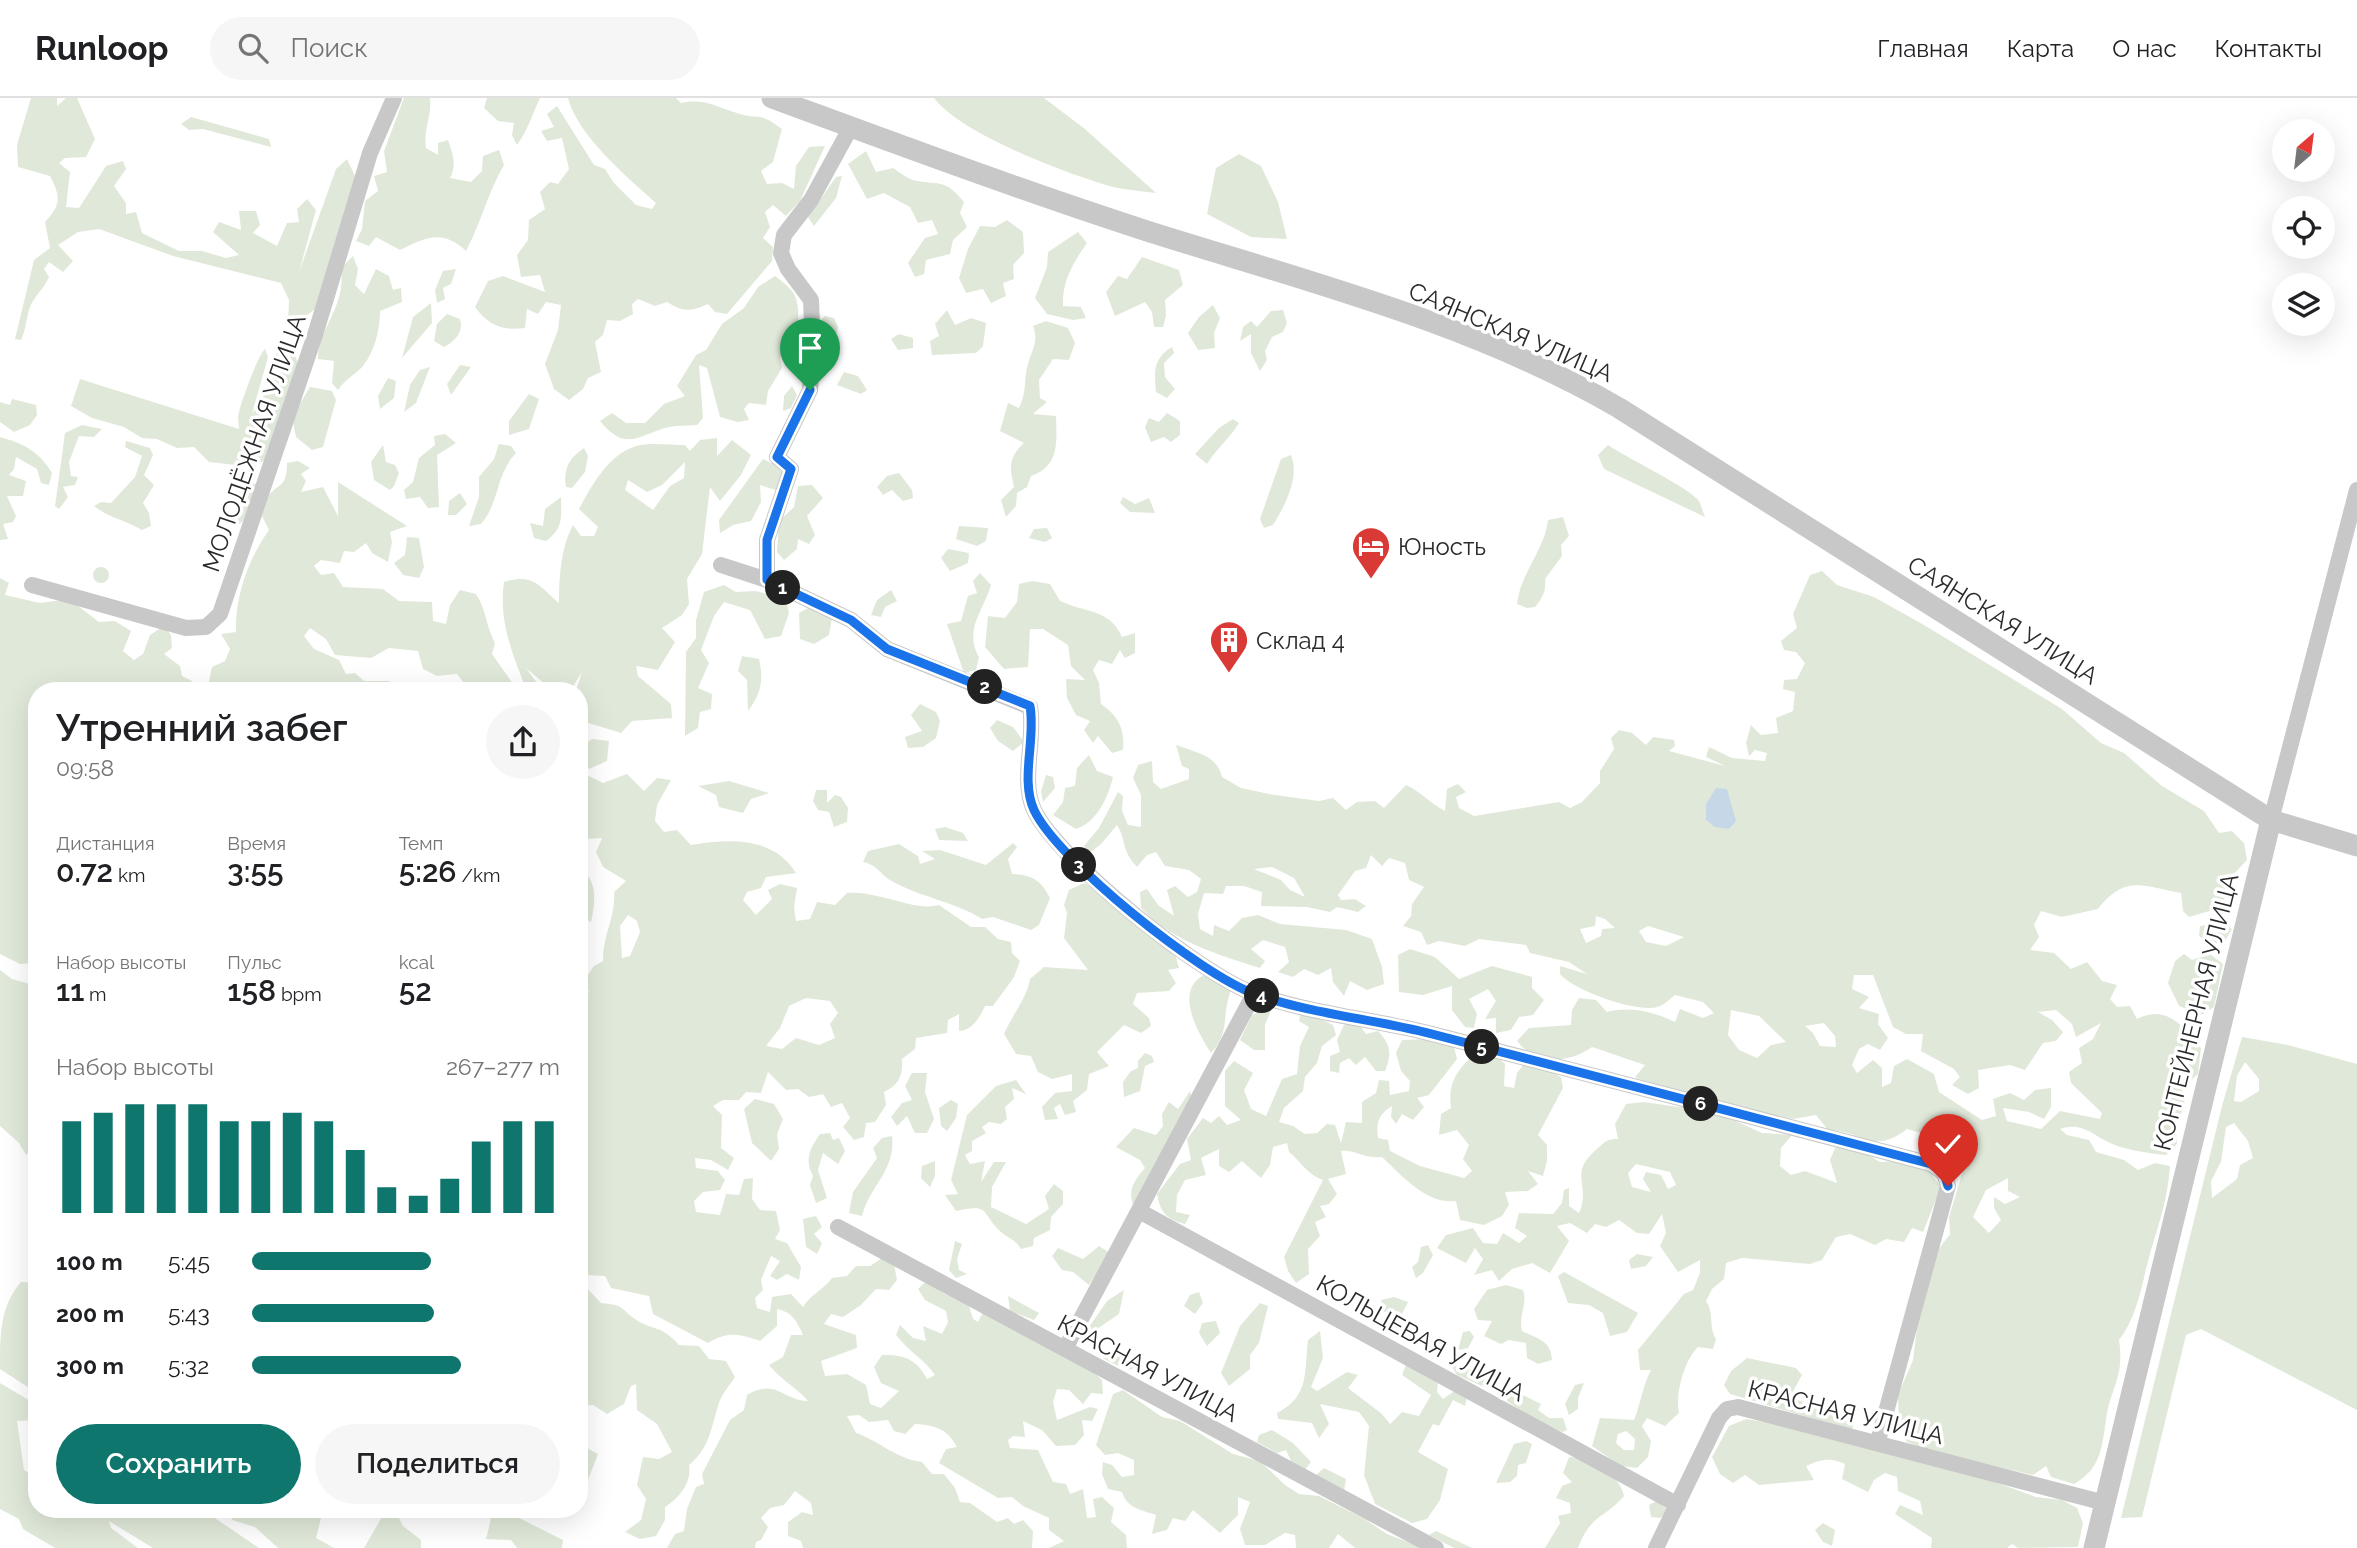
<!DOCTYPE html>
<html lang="ru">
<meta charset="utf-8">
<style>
body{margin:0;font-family:Raleway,sans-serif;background:#f6f6f6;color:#202124;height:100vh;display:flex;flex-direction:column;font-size:26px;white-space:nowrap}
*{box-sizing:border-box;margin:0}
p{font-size:23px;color:#757577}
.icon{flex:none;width:38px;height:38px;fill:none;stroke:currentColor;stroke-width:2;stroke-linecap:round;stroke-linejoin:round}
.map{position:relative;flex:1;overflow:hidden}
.panel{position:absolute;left:28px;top:584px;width:560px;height:836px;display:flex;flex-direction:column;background:#fff;border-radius:28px;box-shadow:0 7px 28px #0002}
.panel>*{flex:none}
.needle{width:46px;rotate:28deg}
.controls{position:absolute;left:2272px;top:21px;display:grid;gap:14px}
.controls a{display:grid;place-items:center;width:63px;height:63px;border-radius:50%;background:#fff;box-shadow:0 7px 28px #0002;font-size:35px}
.pin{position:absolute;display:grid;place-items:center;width:60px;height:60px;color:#fff;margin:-72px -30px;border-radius:50% 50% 50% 0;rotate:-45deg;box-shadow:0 0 7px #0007}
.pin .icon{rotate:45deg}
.km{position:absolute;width:35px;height:35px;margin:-18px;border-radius:50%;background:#222;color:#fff;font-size:19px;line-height:35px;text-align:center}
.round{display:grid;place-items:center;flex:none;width:74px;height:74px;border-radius:37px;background:#f6f6f6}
.head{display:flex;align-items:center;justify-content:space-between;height:119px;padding:0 28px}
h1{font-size:38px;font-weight:600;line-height:52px}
.metrics{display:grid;grid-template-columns:repeat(3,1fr);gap:10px;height:119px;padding:7px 28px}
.metrics div{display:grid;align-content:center}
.metrics b{font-size:30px;font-weight:600}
.metrics small{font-size:19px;font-weight:400}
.metrics p{font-size:19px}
.chart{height:196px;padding:14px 28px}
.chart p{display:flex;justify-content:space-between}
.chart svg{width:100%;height:126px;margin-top:7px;stroke:#0f766e;stroke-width:6}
.cta{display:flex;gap:14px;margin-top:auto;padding:14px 28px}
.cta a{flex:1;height:80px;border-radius:42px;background:#0f766e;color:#fff;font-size:28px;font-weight:600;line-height:80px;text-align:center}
.cta a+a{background:#f6f6f6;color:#202124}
ul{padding:0 28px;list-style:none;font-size:23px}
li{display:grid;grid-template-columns:112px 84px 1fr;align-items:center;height:52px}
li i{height:18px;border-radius:9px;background:#0f766e}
header{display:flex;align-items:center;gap:42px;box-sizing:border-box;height:98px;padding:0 35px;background:#fff;border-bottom:2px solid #e0e0e0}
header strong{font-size:33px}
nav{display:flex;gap:38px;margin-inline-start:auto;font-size:24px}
.search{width:490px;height:63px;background:#f6f6f6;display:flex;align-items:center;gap:18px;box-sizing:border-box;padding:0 24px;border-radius:38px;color:#757577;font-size:26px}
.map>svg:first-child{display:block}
.green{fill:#e0e9d9;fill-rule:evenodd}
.water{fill:#c6d7e8}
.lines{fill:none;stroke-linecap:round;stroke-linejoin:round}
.minor{stroke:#c8c8c8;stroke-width:16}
.tertiary{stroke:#c8c8c8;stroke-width:21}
.route-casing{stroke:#fff;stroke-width:14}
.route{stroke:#1a73e8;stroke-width:9}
.labels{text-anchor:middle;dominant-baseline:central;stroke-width:7;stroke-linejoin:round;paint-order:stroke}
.street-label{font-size:24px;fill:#2b2b2b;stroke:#fff}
.poi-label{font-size:24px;fill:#2b2b2b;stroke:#fff;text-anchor:start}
</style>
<header>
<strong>Runloop</strong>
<div class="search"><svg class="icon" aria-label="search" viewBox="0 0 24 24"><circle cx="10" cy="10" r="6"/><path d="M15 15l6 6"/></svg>Поиск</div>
<nav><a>Главная</a><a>Карта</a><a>О нас</a><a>Контакты</a></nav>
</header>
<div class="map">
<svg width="2357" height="1450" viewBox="0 0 2357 1450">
<rect width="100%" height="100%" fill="#fff"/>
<!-- green -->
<path class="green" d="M31 0H57V8L66 0H77L95 41 86 59 65 60 59 65 70 74 66 109 79 110 106 68 123 63 126 71 114 88 126 105V116L136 114 142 135 179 153H202L226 160 239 157 213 134 219 124 241 132 239 113H256L260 127 253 135 277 148 287 125 299 124 297 111 307 101 316 112 299 174 336 71 347 61 355 78 315 211 297 225 288 226 289 202 281 185 173 158 99 131 78 134 58 147 73 163 63 174 49 164 44 171 49 179C45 188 39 194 33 203 26 214 27 230 21 242L15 241 34 162 50 150 45 124C61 107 61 99 50 78L18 69 17 47Z
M404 0H430C432 18 423 32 426 50L438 57V45L448 42C453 57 457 66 450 80L471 84 482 73 483 58 499 52 504 67C488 94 481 125 466 153 443 131 426 139 400 152L376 139 369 148 356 143 362 131 365 103 378 93 374 78 387 74 384 53Z
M487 0H540C532 17 528 32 517 47L512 37 514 25 498 23 484 10Z
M568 0H676L681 5C705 0 714 8 737 15 761 23 757 12 782 31L773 64 761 73 767 86 782 85 794 91 796 68 809 49 825 48 800 103 786 118 773 107 765 114 770 129 763 140 773 149 772 163 727 216 715 214 708 206C690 214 683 214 667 204L655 208 638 201 632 206 633 216 620 223 607 222 603 237 595 244 601 274 588 280 583 291 569 302 554 291 545 266 558 232 561 207 546 204 538 216 527 211 525 230C502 233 488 227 475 209L488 183 503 178 545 194 540 177 521 179 517 157 528 142 529 122 545 111 540 94 550 84 558 86 569 71 562 40 547 43 541 33 554 29 547 16 557 8 594 67 605 71 614 85 636 107 652 111 656 105C629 81 577 37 568 0Z
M934 0H1044L1085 31 1156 95C1142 93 1127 92 1113 89 1068 76 962 37 934 0Z
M191 19 269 41 271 49 203 31 189 32 181 26Z
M866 53 876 74 893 70C899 74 907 80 913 82 938 88 944 79 964 104L960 115 967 129 953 142 950 156 926 162 924 176 915 179 908 165 925 140 938 136 932 122 918 125 910 109 884 95 867 101 848 66Z
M1239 56 1261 68 1278 104 1287 141 1251 139 1207 116 1216 70Z
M842 78 836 100 814 128 808 119 836 79Z
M1007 122 1023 134 1024 155 1013 167 1014 181 1003 185 1006 198 991 205 983 191 966 195 959 180 968 151 980 128 995 129Z
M1078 134 1087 145C1073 165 1062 183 1063 208L1081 209 1086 220 1073 222 1047 216 1035 200 1047 169 1048 154Z
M353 158 358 171 355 187 364 196 376 171 389 178 393 192 401 190 402 204 380 213C380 231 375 253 363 268 355 277 345 281 338 292L332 285 334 263 318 261C318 229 346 211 341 170Z
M1142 159 1179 172 1183 187 1165 202 1166 218 1163 229H1154L1152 214 1145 204 1115 218 1106 194 1118 178 1127 181Z
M456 171 451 186 443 190 445 201 437 205 435 192 443 173Z
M775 178C781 183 792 190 795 198 803 219 796 246 780 260L782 270 768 293 766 307 749 305 744 311 749 322 738 324 720 319 707 270 699 267 703 320 697 327C688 328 678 327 669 329 638 337 626 355 600 323L612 315 626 325H645L664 306 685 298 677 288 696 257 706 252 722 226 744 210 758 189Z
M431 205 432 225 402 260 413 219Z
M1213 207 1220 220 1214 235 1215 250 1198 252 1188 235 1199 219Z
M947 212 955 227 971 220 986 225 983 248 976 255 932 257 930 243 939 238 935 226Z
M1283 212 1287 225 1283 234 1272 239 1265 253 1267 262 1260 273 1251 255V236L1240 243 1243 229 1251 223 1257 229 1271 213Z
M447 216 460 221C464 234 455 243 444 249L434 243 437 226Z
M825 218 834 220 838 229 835 242 819 243 816 228Z
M1046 223 1068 230 1075 245 1069 262 1053 261 1039 282 1040 300 1047 304 1033 316 1056 318C1057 346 1059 368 1031 378L1027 389 1017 395 1016 408 1006 419 1001 402 1014 389C1009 369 1009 359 1024 345L1000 333 1008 305 1019 310C1028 290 1023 283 1028 266 1032 252 1039 243 1033 228Z
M899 236 913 240V250L898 252 891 241Z
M281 247 293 250 300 273 269 359 254 369 209 364 194 349 177 350 157 341 142 340 124 329 92 320 71 308 80 281 239 331C239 325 237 320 239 314 242 302 258 257 265 251L268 259 252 316 273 283 274 260Z
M1172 249 1174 255 1164 265 1165 279 1175 291 1167 300 1156 294C1154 274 1153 260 1172 249Z
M460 267 471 269 451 297 447 286Z
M430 269 416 305 404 314 410 287 420 272Z
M844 274 858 278 867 292 861 296 837 287Z
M388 280 396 283 394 300 380 311 378 298Z
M792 288 797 297 791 310 783 313 784 298Z
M310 289 332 293 336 302 323 349 312 352 296 339 292 319Z
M529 296 539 301 529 331 509 337V323Z
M12 301 36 307 37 317 30 327 14 334 0 324V304L10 307Z
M1167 315 1180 323V337L1171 344 1164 339 1151 344 1145 329 1149 320 1159 324Z
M1233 321 1239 325C1230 340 1217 350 1207 366L1195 356 1219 330Z
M82 327 102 331 94 339 79 338 69 364 71 378 78 379 75 387 63 389 68 399 59 411 55 408 65 335Z
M445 336 456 345 437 357 439 409 428 410 420 399 406 401 404 392 413 384 419 360 435 347 434 338Z
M0 339C23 345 40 354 52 375L49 387 41 385 37 371 16 359 14 371 9 377 26 383 23 398H7L16 418 13 424 3 426 8 441 0 442Z
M717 340V358L732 342 751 357 741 377 720 403 710 389 702 456 687 481 689 506 682 517 662 530 675 544 658 572 636 568 638 578 671 606 672 620 632 623 621 635 582 623 579 593H576L582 574 570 593H553L526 570 543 593H527C513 558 498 522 504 484 533 475 539 488 559 505 559 479 561 449 573 427L581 438H594L598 429 579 411C592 387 608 357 636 348 650 344 671 347 685 347L690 353 700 342ZM685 364 684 380 670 388 653 412 625 392 628 382 647 394 662 387Z
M126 343 150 350 153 357 144 377 154 387 143 405 149 415 151 428 142 432C125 422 109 420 94 408L101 404 111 405 135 379 142 358 125 349Z
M499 346 511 348 516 355C495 378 500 404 481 426L469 428 479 399V379L494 361Z
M383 347 386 364 395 367 399 375 394 388 390 392 374 382 371 364Z
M1608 347C1627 360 1690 390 1699 403 1701 407 1703 414 1705 419L1604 371 1598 357Z
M584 350 588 358 585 374 572 390 566 389C563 371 569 360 584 350Z
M1291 357C1300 379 1285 408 1273 427L1264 430 1260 421 1281 361Z
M763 361 776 367 784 377 779 393 760 387 761 404 751 423 733 427 720 435 719 422Z
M298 363 310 370 301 376 306 383 301 394 323 389 338 418V384L407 428 390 434 392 444 388 464 372 455 366 445 354 454 344 453 340 465 321 462 314 468 321 477 334 475 343 489 383 491 399 503 432 504 433 523 446 526 450 507 460 492 476 496C486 511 486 528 495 545L492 556 518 593H470L457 576 437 578 423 571 418 553 389 550 371 560 335 557 326 541 310 530 304 538 314 551 339 562 346 576 355 575 364 583H389L399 593H207L212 569 225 563 230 551 221 536 236 534C235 498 248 462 269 432L262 418C263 413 264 404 267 400 277 384 287 392 287 365Z
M899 375 912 392 913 400 903 403 892 392 883 397 877 389 887 378Z
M230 381 261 387 253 415 239 426 232 420 241 399 228 393Z
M812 387 823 400 807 418 815 437 809 446 798 441 797 451 784 462 777 454 779 423 794 409 798 388Z
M460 395 467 406 456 417H448L449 403Z
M561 399C561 419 564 430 546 443L534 440 530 425 543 428 545 411Z
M1123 399 1135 406 1149 400 1155 415 1130 414 1120 405Z
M1563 419 1569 438 1561 447 1562 458 1545 481C1546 494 1543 499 1535 509L1527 510 1517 506C1520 476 1545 451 1548 422Z
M959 428 988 430 986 443 977 448 956 441Z
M1047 430 1052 440 1045 444 1029 440 1034 431Z
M407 439 419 440 424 469 419 480 403 477 394 465 405 457Z
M948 451 969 455 968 465 950 473 941 460Z
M93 477a8 8 0 1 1 16 0a8 8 0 1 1-16 0Z
M1822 473 1837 487 1874 499 1924 527 2062 611 2101 645 2124 655 2162 688 2204 713 2219 735 2232 733 2244 745 2247 762 2226 784 2223 809 2189 819 2183 813 2181 795C2143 788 2125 776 2098 811L2062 819 2041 813 2034 827 2039 839 2030 852 2054 855 2071 871 2087 864 2102 883 2117 887 2110 901 2117 909 2130 908 2137 921C2166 906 2184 928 2201 950L2198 976 2182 990 2185 1009 2175 1024 2177 1046 2166 1057C2148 1055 2122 1052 2106 1043 2090 1034 2079 1024 2060 1031L2067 1037 2089 1042 2096 1054 2124 1062 2138 1072 2155 1065 2170 1068C2168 1098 2160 1123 2151 1152 2142 1183 2139 1216 2119 1242 2125 1279 2110 1290 2106 1322 2102 1349 2101 1371 2074 1386L2051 1379 2046 1368 2033 1377 1933 1354 1907 1344 1899 1327 1898 1297 1913 1262 1918 1222 1938 1152 1950 1136 1949 1119 1965 1066 1951 1047 1938 1053 1927 1046 1925 1036 1907 1031C1872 1058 1861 1032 1828 1032L1816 1017 1793 1021 1652 988 1635 979 1645 967 1592 949C1569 966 1535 967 1517 943L1529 930 1571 927 1572 912 1579 900 1596 902 1607 914C1630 908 1654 914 1675 924L1680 911 1703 920 1714 915 1703 904 1675 897C1670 901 1663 908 1657 909 1636 915 1573 892 1560 876V868L1587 876 1569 864 1530 855 1526 847 1479 841 1465 848 1439 843 1427 847 1421 834 1403 828 1411 818 1412 806 1424 789 1409 782 1405 765 1389 760 1382 768 1371 757 1366 770 1355 773 1338 797 1341 802 1355 801 1366 808 1358 814 1337 809 1330 814 1307 809 1261 808 1262 794 1244 788H1226L1223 796 1204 795 1198 816 1200 831 1213 838 1214 827 1229 833 1242 820 1258 817 1280 826 1346 832 1372 841 1382 869 1384 886 1367 892 1350 883 1344 898 1333 884 1331 870 1318 877 1304 871 1293 879 1278 874 1289 864 1285 849 1263 842 1251 851 1265 863 1260 870C1216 856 1174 844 1141 810L1140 794 1147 791 1158 807 1174 818 1167 792 1175 788 1188 799 1197 794 1201 781 1189 772 1165 768 1156 754 1147 757 1137 769C1120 750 1128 746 1117 727L1101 746 1088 756 1084 748 1099 730 1118 694 1123 698 1122 713 1128 727 1141 729V697L1133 680 1138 667 1152 663 1153 684 1161 691 1189 681V671L1182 668 1176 647C1197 655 1217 657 1222 679L1241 690 1269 696 1319 703 1333 700 1346 712 1357 704 1375 703 1384 710 1406 687C1422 694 1429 705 1445 713L1447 691 1458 686 1466 694 1456 699 1459 710 1474 718 1559 704 1570 710 1582 704 1600 685V673L1614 651 1611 640 1619 632 1632 635 1646 647 1653 639 1674 642 1675 648 1669 653 1725 668 1706 659 1709 649 1732 660 1765 663 1767 655 1755 652 1749 658 1746 645 1751 627 1761 637 1778 635 1776 620 1793 613 1795 594 1783 591 1784 582 1797 581 1805 565 1796 554 1784 552 1781 543 1797 530 1793 516 1810 477ZM1272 769 1294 780 1305 799 1290 792 1281 782 1254 771ZM1596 818 1605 821 1615 830 1602 831 1601 838 1586 845 1580 831 1595 828ZM1648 828 1684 839 1666 848 1646 844 1639 833ZM1854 877H1873L1893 929 1906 936H1923L1921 953 1954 971 1960 979 1952 987 1968 996 1979 990 1978 972 2010 967 2025 972 2043 945 2056 943 2063 934 2052 922 2038 914 2056 912 2072 926 2076 939 2101 925 2093 941 2079 950 2082 965 2069 974 2071 985 2102 1015 2100 1021 2060 1013 2041 1031 2007 1023 2003 1010 2029 1014 2044 1021 2051 1009V990L2035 992 2024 1002 2010 995 1993 1001 1996 1018 1982 1022 1939 994 1934 976 1907 961 1894 968 1891 985 1882 989V970L1873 962 1857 975 1852 967 1859 951 1868 946 1880 952 1888 940 1878 926 1879 916 1859 910 1869 899 1852 891ZM1731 912 1759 918 1786 944 1771 947 1757 960 1739 952 1728 937ZM1824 925 1835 938 1836 949 1820 948 1813 935 1805 928ZM2008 1080V1093L2020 1099 2005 1106 1994 1099V1110L2001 1122 1989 1135 1973 1119 1986 1092Z
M980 475 991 487C984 512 963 532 979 559L976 572 964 575 947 526 961 523 968 498 977 495 973 483Z
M0 480 9 485 5 497 40 505 69 501 99 524 115 523 131 533 123 553 134 562 143 556 150 537 164 528 171 537 172 550 164 556 180 568 182 578 192 583 194 593H37V880L36 865 20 866 0 856Z
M1032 483 1050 486 1060 503C1086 515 1110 511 1122 539L1135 535V555L1125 560 1120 552 1112 566 1099 562 1093 572 1099 585 1101 606C1118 618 1125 630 1123 652L1112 655 1098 638 1093 645 1084 632 1090 623 1076 617 1067 600 1066 581 1085 582 1071 568 1068 547 1043 531H1030L1028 569 1004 571 985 549 988 518 1005 520 1017 504 1019 486Z
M724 487 736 494 756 493 786 501 789 515 781 538 765 541 750 512 724 504 714 518 701 552 709 565 698 590 712 596 711 611 700 614 698 630 685 638 686 554 696 540V522L704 494Z
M891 492 897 503 885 509 881 519 871 517 877 502Z
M808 510 832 520 829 537 814 546 800 541 799 515Z
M742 558 759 561C764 582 761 596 748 613L747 582 738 573Z
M920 606 936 614 940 623 936 640 923 649 908 650 905 639 922 633 911 617Z
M997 622 1013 629 1024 644 1013 653 998 643 990 630Z
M592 641 609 643 607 663 589 671 579 650Z
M1089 657 1097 673 1113 679C1108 700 1097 724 1076 731L1053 717 1063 704 1065 690 1075 688 1077 670Z
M579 667 585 676 603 685 627 676 644 693 657 680 671 682 657 707 655 723 664 734 677 732 691 747C729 741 773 738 796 775L766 779 761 790 747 794 743 802 756 817 772 801 768 792 780 786 797 790 794 809 796 823 810 821 817 804 835 807 847 795C878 792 914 814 939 807L971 829H985L998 841 1011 844 1012 855 1020 863 1014 879 993 908H985C980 919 972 933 959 933V916L948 922 947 935 916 940 915 951 902 961C903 977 899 987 884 994L886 1007 875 1024 866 1025 864 1039 854 1042 843 1029 850 1020 842 1005 831 1009 823 996 809 999 798 991 786 992 768 974 761 995 746 994 739 1002H723L713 1008 722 1017 721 1050 734 1060 728 1072 711 1062 695 1060 696 1070 718 1073 725 1082 720 1092 703 1094 694 1103 696 1114 720 1117 726 1096 739 1097 744 1081 753 1080 752 1101 760 1112 776 1113 780 1132 775 1141 787 1145 801 1169 799 1182 787 1176 777 1182 770 1178 780 1163 771 1158 761 1182 763 1192 755 1200 757 1210 770 1214 772 1199 791 1196 803 1209C811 1196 823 1192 832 1180L847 1178 856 1168H870L882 1160 894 1166 897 1182 889 1192 876 1191 861 1207 843 1219 831 1216 824 1226 856 1237 857 1250 821 1263 825 1278 847 1276 866 1287 870 1306 881 1310 899 1293 881 1285 874 1269 882 1257C903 1256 917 1261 927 1281L935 1277C923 1260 908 1253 896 1237L900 1227 913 1240 926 1243 923 1228 942 1236 948 1224 946 1213 925 1202 918 1191 927 1182 945 1196 957 1200 969 1208 973 1221 978 1224 983 1214 1091 1272 1102 1282 1103 1296 1091 1295 1083 1306 1069 1292 1057 1291 1053 1304 1057 1322 1090 1309 1098 1311 1092 1323 1082 1322 1084 1337 1075 1347 1056 1348 1042 1332 1023 1323 1025 1339 1013 1338 1008 1342 1010 1350 1038 1352 1053 1384 1066 1386 1070 1396 1083 1391 1087 1420 1096 1419 1093 1401 1102 1399 1114 1410 1111 1424 1126 1437 1127 1450H1049L1064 1443 1049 1432V1420L1023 1408 1012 1399 998 1400 939 1365 946 1351 957 1349C947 1331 936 1327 915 1326L905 1336 894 1333 888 1322 869 1324 859 1317 847 1318 856 1335C880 1343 896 1361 922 1364L932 1376H944L955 1390 960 1404 970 1405 997 1424 1008 1420 1014 1426 1023 1422 1033 1433 1032 1450H803L801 1443 788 1438V1424L802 1414 813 1417 811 1405 795 1393 784 1407 770 1410 761 1420 768 1429 761 1442 756 1444 755 1450H667L675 1436 684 1433 687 1411 696 1389 704 1386 702 1376 730 1322 744 1312 747 1297C777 1280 780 1301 808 1303 796 1289 781 1282 769 1267L783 1259 791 1237H803C797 1223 792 1214 777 1211V1228L760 1243C739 1236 728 1233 708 1245L653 1216 649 1198 611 1190 605 1178 587 1177 579 1168V905L589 894 585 881 594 868 603 863C602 838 616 819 614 794L626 783 603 769 596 754 602 740 585 741 581 726 583 699 579 708ZM628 817 637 823 640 834 630 858 622 860 620 828ZM806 900 830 903 838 915 830 926 835 940 819 947 796 940 782 951 766 948 780 930 789 908Z
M1046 677 1053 679 1055 690 1043 704 1041 693Z
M729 683 769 695 751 701 743 715 719 709 716 697 698 688Z
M816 692H827V705L835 697 841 699 848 710 847 724 834 729 829 714 818 712 813 703Z
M945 729 963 735 968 743 939 742 935 731Z
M1013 745 1017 749 1008 761 1012 776C1032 777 1041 782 1050 800L1039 827 1031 832 993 819 982 821C954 803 918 799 890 782 879 775 877 767 863 764L868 753 899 746 918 758 920 766 935 761 922 753 940 752 986 767Z
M579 771C599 780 595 807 591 824L583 820 579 807Z
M1084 785 1099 793 1175 856 1179 870 1168 872 1176 885 1169 893 1137 895 1133 906 1149 920 1151 928 1141 935 1124 927 1097 954 1109 968 1089 976 1087 992 1073 1003 1076 1014 1065 1017 1060 1006 1054 1010 1058 1021 1045 1022 1042 1009 1055 995 1072 993V976L1052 981 1038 974 1031 958 1016 956 1004 936C1012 917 1027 900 1030 881L1044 869 1088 872 1064 840 1067 815 1064 807 1069 792Z
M2221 825 2232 831 2225 843 2211 847 2199 838 2200 828Z
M1410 851 1435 859 1459 881 1492 868 1532 879V890L1544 902 1533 917 1519 919 1511 932 1496 935V920L1485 921 1496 903 1488 891 1469 901 1477 916 1474 930 1465 929 1452 912V888L1423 897 1399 894 1398 857Z
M2184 856 2192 862 2210 856 2223 866 2214 909 2201 917 2179 908 2168 885 2175 863Z
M0 872 12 881 37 888V1047L26 1057 19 1045 0 1028Z
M1212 874 1233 889C1220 913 1232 933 1211 955 1195 930 1171 886 1212 874Z
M1273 907 1265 927V952H1254L1240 942 1252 917Z
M1301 912 1333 927 1336 937 1322 948 1317 965 1305 979 1303 993 1284 1010 1279 1024 1293 1028 1305 1036 1317 1035 1327 1026 1335 1027 1341 1045 1346 1024 1362 1025V1004L1376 995 1379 982 1389 983 1390 997 1409 993 1410 983 1401 973 1396 955 1402 942 1429 941 1454 949 1457 961 1429 997 1417 1000 1424 1009 1413 1022 1402 1016 1396 1026 1391 1019 1392 1008C1378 1016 1376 1026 1378 1040L1388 1042 1390 1053 1420 1068 1464 1080 1472 1073 1463 1061 1469 1047 1457 1032 1439 1037 1441 1016 1451 1010C1448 984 1456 974 1474 956L1497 959 1505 966 1504 988 1514 990 1517 975 1524 966 1546 971 1561 979 1563 990 1538 1037 1547 1047V1063L1543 1078 1528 1073 1538 1086 1528 1093 1505 1094 1509 1107 1502 1118 1484 1127 1460 1122 1456 1103C1427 1107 1401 1077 1382 1059 1363 1061 1355 1051 1341 1053L1346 1076 1328 1081 1337 1096 1329 1106 1320 1108 1326 1119 1315 1124 1320 1138 1308 1151 1309 1176 1296 1185 1288 1173 1284 1159 1323 1082C1309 1078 1300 1063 1289 1054L1287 1045 1273 1049 1270 1067 1261 1080 1242 1063 1229 1074 1219 1068V1051L1201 1060 1206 1077 1185 1082 1177 1097 1176 1114 1190 1117 1185 1126C1166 1121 1160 1114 1157 1096L1180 1066 1191 1062 1187 1041 1203 1020 1211 1025 1219 1018 1227 1027 1241 1022 1225 1008V973L1234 963 1253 975 1244 992 1251 1011 1266 1018 1282 981 1297 976 1300 948 1309 929 1299 923Z
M1358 925 1366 936 1378 933C1391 947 1392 956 1385 973H1376L1365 959 1356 967 1349 960 1340 965 1339 975 1330 973V958L1340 954 1337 942 1344 927Z
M2242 939 2288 947 2357 966V1312L2201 1231 2186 1237 2142 1419 2121 1420 2222 1008ZM2245 964 2259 981V993L2241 1004 2234 1003 2237 978ZM2234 1025 2248 1043 2253 1060 2240 1067 2237 1081 2212 1100 2211 1083 2221 1064 2226 1029Z
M1145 955 1152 958 1154 964 1145 968 1140 993 1124 999 1123 984 1131 973 1138 970V963Z
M912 975H927L925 994 934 1021 927 1035H915L907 1018 897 1028 891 1019 902 1005 912 1002 905 988Z
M1016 982 1026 996 1012 990 1014 1001 1005 1009 1007 1021 1001 1026 989 1024 982 1029 986 1035 972 1043V1053L965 1057 970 1066 985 1063 981 1084 994 1064H1006L992 1089 991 1109 1026 1126 1049 1111 1045 1098 1054 1086 1063 1093V1106L1051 1119 1050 1132 1034 1140 1033 1148 1021 1151C1015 1141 1009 1141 1001 1134 980 1115 992 1105 956 1113L945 1097 958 1096 951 1082 967 1017 996 988Z
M1190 993 1192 1001C1183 1010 1171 1034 1170 1047L1134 1109C1127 1093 1134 1082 1145 1070L1140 1062 1116 1049 1134 1030 1156 1037 1163 1028 1162 1016 1169 1004 1178 1011Z
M755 1001 774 1006 783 1021 777 1036 779 1051 771 1063 752 1045 744 1011Z
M951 1002 958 1006 956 1020 947 1033 941 1028 939 1010Z
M1644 1004 1700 1012 1731 1021 1762 1035 1792 1037 1781 1050 1780 1068 1791 1077 1805 1073 1837 1085 1830 1062 1835 1050 1858 1051 1880 1064 1900 1063 1926 1069 1941 1089 1923 1134 1912 1130 1904 1144 1886 1141 1875 1147 1850 1136 1836 1139 1822 1162 1810 1166 1742 1160 1726 1165 1724 1181 1712 1191 1706 1203C1715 1217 1708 1228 1716 1241L1713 1251 1698 1249C1684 1263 1675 1296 1679 1315L1665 1328 1647 1320 1642 1328 1651 1343 1648 1359 1637 1370 1621 1368 1592 1348 1600 1320 1634 1322C1641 1305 1642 1289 1651 1272H1640L1638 1252 1684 1196 1693 1192 1700 1175V1162L1678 1174 1660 1148 1666 1135 1662 1116 1649 1136 1637 1135 1619 1122 1606 1129 1595 1126 1587 1135 1570 1125 1557 1128 1569 1143 1550 1175 1532 1165 1512 1171 1499 1183 1492 1172 1474 1177 1483 1161 1475 1150 1466 1165 1437 1150 1446 1137 1473 1130 1483 1145 1497 1146 1503 1135 1519 1145 1527 1138 1515 1130 1519 1115 1553 1116 1562 1105 1564 1092 1569 1090V1108L1579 1115C1592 1086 1566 1077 1598 1050 1606 1043 1607 1041 1618 1041L1615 1026 1626 1006ZM1636 1066 1670 1074 1676 1087 1668 1091 1661 1077 1646 1074 1643 1081 1651 1094 1632 1089 1628 1075ZM1626 1333 1635 1341 1634 1352H1624L1616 1345 1618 1336Z
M830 1035 833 1042 839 1040 845 1053 838 1066 823 1055 818 1072 827 1100 816 1105 810 1087 813 1078C804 1061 810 1051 820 1036Z
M892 1038C896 1073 870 1087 862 1118L849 1115 853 1094 877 1060 873 1050 882 1040Z
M935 1063V1078L930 1089 921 1080 922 1068Z
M816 1118 822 1129 814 1136 822 1145 817 1156 806 1149 803 1121Z
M955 1143 962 1146 957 1161 959 1172 967 1176 956 1180 949 1172Z
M1428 1147 1433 1157 1423 1175 1416 1180 1412 1169 1418 1164 1421 1149Z
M1099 1148 1110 1155 1089 1187 1073 1174 1062 1172 1052 1158 1058 1150 1083 1161Z
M1637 1156 1653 1159 1646 1168 1631 1171 1629 1162Z
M1564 1174 1638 1215 1627 1234 1610 1238 1603 1215 1589 1207 1568 1205 1558 1178Z
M579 1182 601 1205C625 1207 618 1209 635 1221 654 1234 659 1225 679 1247L699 1248 709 1261 726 1263 735 1279C730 1287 720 1298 718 1308 711 1331 709 1351 689 1367 692 1385 679 1400 665 1409V1422L656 1438 640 1441 625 1434 641 1422 646 1401 637 1387 643 1359 659 1361 672 1354 657 1326 637 1312 636 1286 631 1288 624 1306 607 1316 593 1307 579 1308Z
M21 1184 37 1185V1295L0 1271C0 1236 0 1208 21 1184Z
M1506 1187 1523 1192C1528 1206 1518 1218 1522 1233 1538 1241 1551 1242 1552 1262L1538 1266 1527 1260 1526 1245 1509 1242 1501 1246 1484 1238 1492 1223 1478 1222 1474 1211 1487 1192Z
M1124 1192 1119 1216 1091 1235 1089 1229 1107 1203Z
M1199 1194 1203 1205 1195 1216 1184 1208 1190 1197Z
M1008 1198 1039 1215 1034 1222 1010 1213Z
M1394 1199 1408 1204 1400 1220 1383 1213 1381 1202Z
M1260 1205 1268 1208 1259 1245 1250 1257V1271L1229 1288 1221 1275 1240 1228Z
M1216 1223 1220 1235 1207 1248 1199 1235 1202 1225Z
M1320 1233 1323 1260 1311 1289 1317 1293 1347 1274 1358 1277 1348 1290 1382 1316 1390 1326 1402 1314 1419 1318 1431 1297 1402 1277 1406 1267 1438 1281 1437 1294 1443 1301 1456 1292 1467 1299 1465 1308 1453 1302 1439 1328 1433 1326 1418 1354 1448 1371 1440 1402 1427 1421 1412 1425 1375 1406 1364 1377 1369 1328 1359 1314 1320 1306 1329 1326 1319 1340 1312 1325 1278 1321 1277 1315C1310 1298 1304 1274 1308 1242Z
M1470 1233 1474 1239 1468 1250 1458 1252 1463 1234Z
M1087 1243 1111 1257 1123 1255 1142 1265 1130 1272C1113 1267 1097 1259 1087 1243Z
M1747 1260 1796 1270 1802 1277 1791 1297 1797 1302 1848 1316 1854 1325 1852 1332 1730 1296 1724 1287 1731 1273Z
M1449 1264 1462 1270 1469 1268 1493 1286 1496 1294 1457 1277Z
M0 1285 37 1307V1322L17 1323 24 1372 35 1379 32 1388 37 1395V1412H203L259 1450H153L109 1423 111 1430 138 1450H55L23 1431 19 1421 0 1411Z
M1584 1285 1578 1300V1311L1569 1317 1565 1306 1575 1287Z
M1509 1290 1541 1306 1538 1312 1549 1320H1563L1567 1332 1562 1334 1529 1319 1507 1303Z
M1123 1292 1162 1319 1180 1323 1233 1356 1260 1363 1285 1387 1299 1396 1319 1398 1363 1420 1387 1436 1423 1450H1355L1338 1436 1329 1450H1296L1295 1437 1285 1435 1265 1447H1245L1240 1431 1250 1404 1238 1399V1417L1220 1435 1193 1412 1185 1423 1173 1420 1167 1432 1152 1436 1156 1417C1141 1412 1127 1410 1122 1394L1108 1391 1102 1376 1103 1364 1112 1367 1122 1379 1134 1377V1362L1118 1355 1105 1357 1096 1347 1113 1296Z
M1746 1321 1796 1329 1967 1374 2036 1399 2062 1402 2077 1410 2083 1425 2078 1449 2018 1450 2012 1446 2007 1450H1931L1932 1440 1895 1416 1900 1407 1923 1417 1920 1403 1898 1393 1897 1379 1885 1375 1874 1382 1868 1394 1842 1381 1845 1366C1830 1359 1821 1361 1806 1368L1814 1382 1759 1387 1745 1377 1733 1385 1720 1376 1712 1359 1729 1328Z
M1272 1332 1293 1345 1311 1364 1305 1372 1291 1363 1286 1352 1277 1355 1257 1344 1259 1337Z
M579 1341 585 1349 598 1356 579 1405Z
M1526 1343 1532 1346 1526 1365 1518 1367 1517 1378 1510 1384 1496 1385 1514 1346Z
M1569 1359C1590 1359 1620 1376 1624 1398 1605 1420 1590 1417 1578 1450H1545L1560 1425 1558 1418 1571 1415 1570 1405 1556 1400 1562 1388 1572 1384 1563 1375Z
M1324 1370 1346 1381 1344 1394 1316 1377Z
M1656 1403 1670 1413 1660 1420 1651 1419 1649 1407Z
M231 1412H323L316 1440 334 1450H278L255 1429 232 1422Z
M386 1412H404L397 1416 403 1428 421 1442V1450H364Z
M503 1412 563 1442 562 1450H517L511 1442 486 1441 491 1421 477 1413Z
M1823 1425 1835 1432 1832 1448 1823 1444 1815 1432Z
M1436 1433 1472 1450H1454L1429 1437Z"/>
<!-- water -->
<path class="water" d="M1716 690 1727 691 1736 723 1729 731 1715 729 1706 722V706Z"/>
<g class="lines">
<!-- minor -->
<path class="minor" d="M721 467 767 482 851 522 887 551 1030 609C1036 641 1020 681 1034 712 1059 763 1201 877 1255 896 1311 916 1374 921 1432 936 1598 979 1765 1022 1931 1066L1944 1075 1948 1088 1878 1343
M767 482V442L791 371 777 359 810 292 813 251 811 202 788 171 781 155 784 137 811 102 851 29
M32 487 186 530 206 529 220 516 315 237 370 55 394 0
M2271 722 2357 392
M1141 1114 1678 1407
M838 1129 1436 1450
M1065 1251 1254 896
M1656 1450 1719 1320 1727 1311 1738 1309 2105 1405"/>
<!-- tertiary -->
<path class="tertiary" d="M772 0C897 46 1023 93 1150 134 1309 184 1475 226 1619 310L2271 722 2357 748
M2094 1450 2271 722"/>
</g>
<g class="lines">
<!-- route casing -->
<g class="route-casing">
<path id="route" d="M810 292 777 359 791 371 767 442V482L851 522 887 551 1030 608C1036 641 1020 681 1034 712 1058 763 1201 877 1255 896 1311 916 1374 921 1432 936 1598 979 1765 1022 1931 1066L1944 1075 1948 1088"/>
</g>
<!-- route -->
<use href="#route" class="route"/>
</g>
<!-- icons -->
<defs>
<g id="hotel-pin" transform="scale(2.0125)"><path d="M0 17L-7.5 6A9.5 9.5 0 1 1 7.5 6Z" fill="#d93a36" stroke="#fff"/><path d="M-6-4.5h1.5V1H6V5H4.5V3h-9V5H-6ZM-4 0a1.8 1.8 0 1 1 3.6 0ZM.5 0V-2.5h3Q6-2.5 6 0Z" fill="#fff"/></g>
<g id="building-pin" transform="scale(2.0125)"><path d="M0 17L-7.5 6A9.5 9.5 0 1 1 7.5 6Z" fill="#d93a36" stroke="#fff"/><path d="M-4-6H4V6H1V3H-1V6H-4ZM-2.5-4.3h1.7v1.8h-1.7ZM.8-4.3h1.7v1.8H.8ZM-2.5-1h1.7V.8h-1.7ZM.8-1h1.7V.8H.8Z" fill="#fff"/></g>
</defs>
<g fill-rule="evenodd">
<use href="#hotel-pin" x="1371" y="448"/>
<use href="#building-pin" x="1229" y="542"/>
</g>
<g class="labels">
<!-- street labels -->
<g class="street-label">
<text transform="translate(1511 234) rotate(23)">САЯНСКАЯ УЛИЦА</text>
<text transform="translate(254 345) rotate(-71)">МОЛОДЁЖНАЯ УЛИЦА</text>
<text transform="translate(2003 522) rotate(32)">САЯНСКАЯ УЛИЦА</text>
<text transform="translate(2196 914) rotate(-76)">КОНТЕЙНЕРНАЯ УЛИЦА</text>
<text transform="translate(1421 1240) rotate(29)">КОЛЬЦЕВАЯ УЛИЦА</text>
<text transform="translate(1148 1270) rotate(28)">КРАСНАЯ УЛИЦА</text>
<text transform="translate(1846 1314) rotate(14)">КРАСНАЯ УЛИЦА</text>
</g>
<!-- poi labels -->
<g class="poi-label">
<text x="1398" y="448">Юность</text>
<text x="1256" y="542">Склад 4</text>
</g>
</g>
</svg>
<div class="controls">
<a><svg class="needle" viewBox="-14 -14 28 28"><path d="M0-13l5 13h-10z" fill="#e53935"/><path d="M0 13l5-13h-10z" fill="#757577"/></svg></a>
<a><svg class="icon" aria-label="locate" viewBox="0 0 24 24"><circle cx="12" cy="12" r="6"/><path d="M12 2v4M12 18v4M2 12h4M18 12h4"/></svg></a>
<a><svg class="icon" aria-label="layers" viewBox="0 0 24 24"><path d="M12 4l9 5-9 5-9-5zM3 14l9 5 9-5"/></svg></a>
</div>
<div class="pin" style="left:810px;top:292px;background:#1e9e55"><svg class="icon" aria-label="arrive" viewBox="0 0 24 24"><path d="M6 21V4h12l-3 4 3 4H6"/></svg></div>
<div class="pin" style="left:1948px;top:1088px;background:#d93025"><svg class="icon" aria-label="check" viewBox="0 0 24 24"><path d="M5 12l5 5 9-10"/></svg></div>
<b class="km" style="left:783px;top:490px">1</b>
<b class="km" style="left:985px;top:589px">2</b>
<b class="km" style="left:1079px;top:767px">3</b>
<b class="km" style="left:1262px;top:898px">4</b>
<b class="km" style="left:1482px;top:949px">5</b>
<b class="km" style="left:1701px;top:1006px">6</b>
<section class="panel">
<div class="head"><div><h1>Утренний забег</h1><p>09:58</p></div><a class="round"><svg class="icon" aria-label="share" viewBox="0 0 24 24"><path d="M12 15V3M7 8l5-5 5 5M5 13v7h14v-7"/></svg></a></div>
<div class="metrics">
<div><p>Дистанция</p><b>0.72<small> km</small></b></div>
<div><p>Время</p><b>3:55</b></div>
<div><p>Темп</p><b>5:26<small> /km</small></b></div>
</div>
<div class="metrics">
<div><p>Набор высоты</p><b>11<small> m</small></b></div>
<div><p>Пульс</p><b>158<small> bpm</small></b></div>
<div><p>kcal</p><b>52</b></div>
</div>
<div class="chart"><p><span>Набор высоты</span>267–277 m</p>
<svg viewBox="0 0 160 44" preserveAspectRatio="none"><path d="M5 44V12M15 44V9M25 44V6M35 44V6M45 44V6M55 44V12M65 44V12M75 44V9M85 44V12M95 44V22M105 44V35M115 44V38M125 44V32M135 44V19M145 44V12M155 44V12"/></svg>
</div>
<ul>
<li><b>100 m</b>5:45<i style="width:58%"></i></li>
<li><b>200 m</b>5:43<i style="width:59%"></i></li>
<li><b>300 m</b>5:32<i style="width:68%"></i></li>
</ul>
<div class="cta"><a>Сохранить</a><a>Поделиться</a></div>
</section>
</div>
